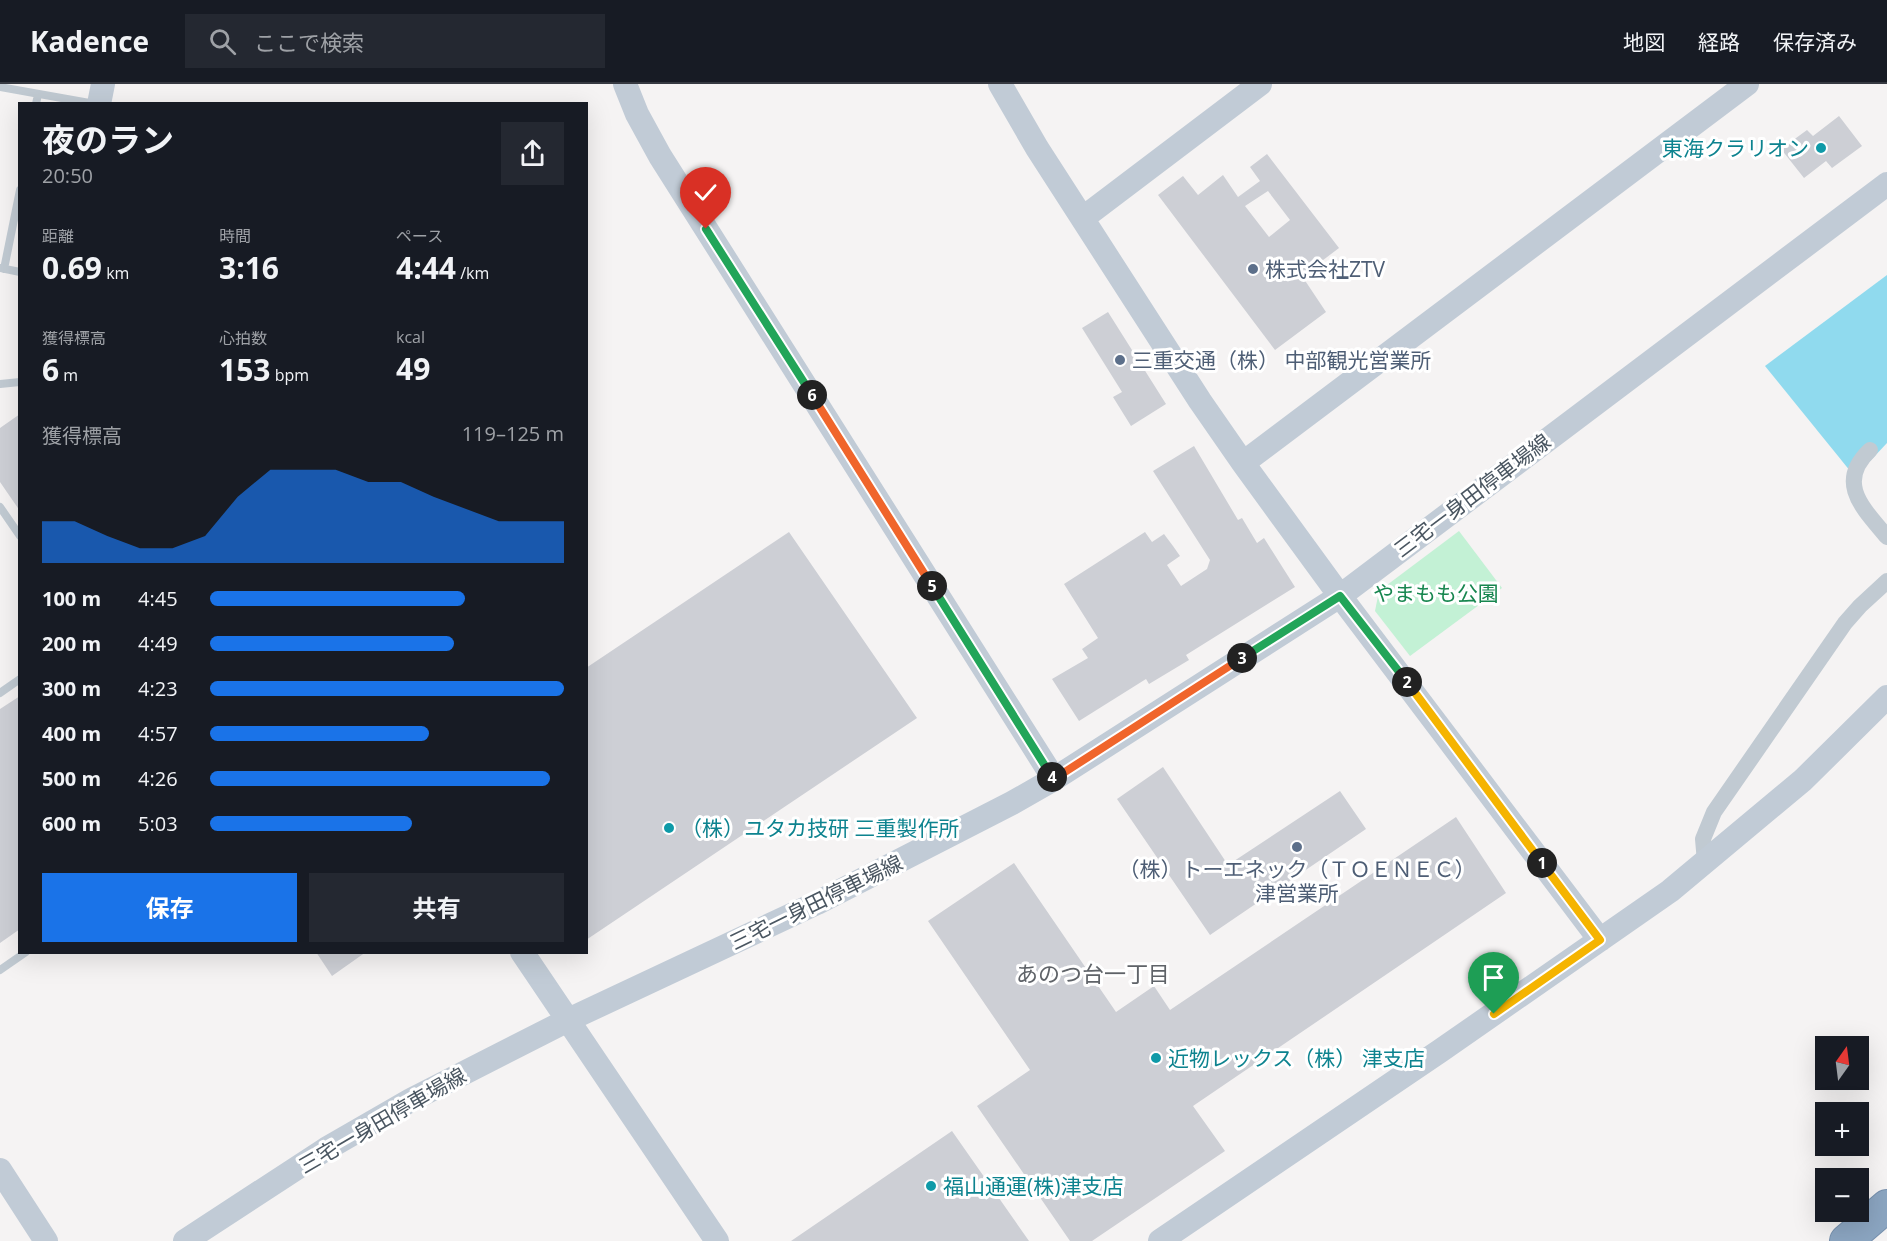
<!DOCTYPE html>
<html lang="ja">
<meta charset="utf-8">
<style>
body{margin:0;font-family:"Open Sans","Noto Sans JP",sans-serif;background:#242831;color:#f1f3f6;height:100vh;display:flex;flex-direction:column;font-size:22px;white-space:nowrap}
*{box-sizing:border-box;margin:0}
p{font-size:20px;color:#9ea1a6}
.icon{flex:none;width:33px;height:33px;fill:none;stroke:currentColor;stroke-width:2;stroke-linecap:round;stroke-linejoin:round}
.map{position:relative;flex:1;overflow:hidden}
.details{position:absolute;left:18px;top:18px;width:570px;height:852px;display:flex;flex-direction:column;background:#171b24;border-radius:0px;box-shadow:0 6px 24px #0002}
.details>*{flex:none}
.needle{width:39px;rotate:14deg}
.fabs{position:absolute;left:1815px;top:952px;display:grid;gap:12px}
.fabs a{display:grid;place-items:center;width:54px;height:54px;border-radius:0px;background:#171b24;box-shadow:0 6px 24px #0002;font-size:30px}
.pin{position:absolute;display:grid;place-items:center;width:51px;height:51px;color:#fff;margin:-62px -26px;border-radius:50% 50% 50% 0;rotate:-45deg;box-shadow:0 0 6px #0007}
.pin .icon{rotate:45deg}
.km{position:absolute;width:30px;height:30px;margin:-15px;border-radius:50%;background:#222;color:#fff;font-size:16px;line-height:30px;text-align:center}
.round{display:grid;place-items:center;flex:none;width:63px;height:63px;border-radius:0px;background:#242831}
.summary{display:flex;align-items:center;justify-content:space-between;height:102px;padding:0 24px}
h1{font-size:33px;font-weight:700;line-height:45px}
.stats{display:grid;grid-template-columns:repeat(3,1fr);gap:9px;height:102px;padding:6px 24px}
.stats div{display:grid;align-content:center}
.stats b{font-size:30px;font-weight:700}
.stats small{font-size:16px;font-weight:400}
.stats p{font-size:16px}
.chart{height:168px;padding:12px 24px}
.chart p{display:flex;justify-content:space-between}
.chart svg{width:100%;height:108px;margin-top:6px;fill:#1a73e8;opacity:.7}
.cta{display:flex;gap:12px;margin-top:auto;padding:12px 24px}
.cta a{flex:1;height:69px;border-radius:0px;background:#1a73e8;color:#fff;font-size:24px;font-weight:700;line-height:69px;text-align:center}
.cta a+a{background:#242831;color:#f1f3f6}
ul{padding:0 24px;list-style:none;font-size:20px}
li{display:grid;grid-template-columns:96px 72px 1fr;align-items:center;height:45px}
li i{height:15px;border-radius:8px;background:#1a73e8}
header{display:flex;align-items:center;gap:36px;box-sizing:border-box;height:84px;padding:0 30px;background:#171b24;border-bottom:2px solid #363941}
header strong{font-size:28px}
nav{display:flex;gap:33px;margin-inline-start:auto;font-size:21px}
.search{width:420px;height:54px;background:#242831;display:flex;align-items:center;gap:15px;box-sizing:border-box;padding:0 21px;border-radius:0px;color:#9ea1a6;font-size:22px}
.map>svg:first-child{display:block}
.green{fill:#c3f1d5}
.water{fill:#90daee}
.building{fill:#cdcfd5;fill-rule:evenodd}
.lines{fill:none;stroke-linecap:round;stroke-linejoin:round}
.highway-casing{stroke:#7690ad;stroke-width:34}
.lane{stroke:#c1cad2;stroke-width:8}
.street{stroke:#c1cad2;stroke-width:16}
.secondary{stroke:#c1cbd6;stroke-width:24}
.highway{stroke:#8ba5c1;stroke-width:32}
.split-1-casing{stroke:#fff;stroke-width:12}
.split-2-casing{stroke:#fff;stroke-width:12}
.split-3-casing{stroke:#fff;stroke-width:12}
.split-4-casing{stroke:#fff;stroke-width:12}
.split-5-casing{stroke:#fff;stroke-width:12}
.split-6-casing{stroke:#fff;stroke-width:12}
.split-7-casing{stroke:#fff;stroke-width:12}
.split-1{stroke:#f5b400;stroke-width:8}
.split-2{stroke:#f5b400;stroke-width:8}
.split-3{stroke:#22a559;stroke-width:8}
.split-4{stroke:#f0652b;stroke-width:8}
.split-5{stroke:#22a559;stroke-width:8}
.split-6{stroke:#f0652b;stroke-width:8}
.split-7{stroke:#22a559;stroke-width:8}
.culture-dot{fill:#0f9aa8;stroke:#fff;stroke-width:2}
.service-dot{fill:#5c6f8a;stroke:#fff;stroke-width:2}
.labels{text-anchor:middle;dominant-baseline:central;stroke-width:6;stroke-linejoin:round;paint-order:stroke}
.culture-label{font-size:21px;fill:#0d838f;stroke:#fff;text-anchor:start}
.service-label{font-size:21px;fill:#4e5e75;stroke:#fff;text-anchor:start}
.street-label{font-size:21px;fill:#4a5661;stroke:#fff}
.park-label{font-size:21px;fill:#17864f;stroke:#fff}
.neighbourhood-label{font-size:22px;fill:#5f6368;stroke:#fff}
</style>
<header>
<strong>Kadence</strong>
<div class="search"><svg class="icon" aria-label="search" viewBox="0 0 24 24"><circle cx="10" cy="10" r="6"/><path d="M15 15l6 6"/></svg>ここで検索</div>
<nav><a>地図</a><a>経路</a><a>保存済み</a></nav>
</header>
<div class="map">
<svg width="1887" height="1157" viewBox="0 0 1887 1157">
<rect width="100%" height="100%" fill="#f5f3f3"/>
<!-- green -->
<path class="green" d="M1459 447 1502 504 1410 572 1375 527 1379 507Z"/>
<!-- water -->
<path class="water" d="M1887 191V359L1855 393 1765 282Z"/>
<!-- building -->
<path class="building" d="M1839 32 1862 62 1832 84 1826 77 1804 94 1781 65 1807 46 1813 52Z
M1267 70 1339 164 1302 192 1326 228 1275 266 1158 111 1183 92 1198 111 1223 91 1238 113 1260 97 1250 83ZM1268 107 1290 136 1269 153 1245 122Z
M1108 228 1166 320 1131 342 1113 313 1122 308 1082 244Z
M20 330V427L0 398V344Z
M1194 362 1238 436 1242 434 1257 459 1264 454 1295 503 1186 571 1189 576 1149 600 1146 595 1079 637 1052 595 1088 574 1082 565 1098 554 1064 500 1145 448 1152 458 1164 450 1173 462 1180 472 1167 481 1181 502 1207 485 1210 476 1153 387Z
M789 448 917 634 586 856V584Z
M20 612V845L0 859V625Z
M1163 683 1228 781 1340 707 1366 745 1210 851 1117 715Z
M1456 733 1506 809 1193 1022 1225 1067 1092 1157H1070L977 1022 1030 986 928 837 1014 779 1116 928 1154 902 1170 926Z
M316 868H366L332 892Z
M952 1047 1029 1157H791Z"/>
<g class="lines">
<!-- highway casing -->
<g class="highway-casing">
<path id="highway" d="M1846 1157 1887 1122"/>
</g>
<!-- lane -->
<path class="lane" d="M0 3 95 20
M36 20 38 10
M0 184 20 188
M4 185 20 106
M0 300 20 298
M0 423 20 452
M0 609 20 595
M0 886 26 868"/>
<!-- street -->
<path class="street" d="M1870 366C1835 399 1864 425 1887 453
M1705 778 1703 755 1714 728 1845 539 1860 522 1887 497"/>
<!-- secondary -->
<path class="secondary" d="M625 0 637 30 660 72 1054 695
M1000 0 1037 64 1200 317 1243 379 1747 0
M99 20 103 0
M1083 134 1260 0
M1243 379 1340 512 1600 856
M522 868 717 1157
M0 1086 46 1157
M185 1157 326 1065 411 1016 568 936 817 819 1012 719 1054 695 1340 512 1887 100
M1160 1157 1440 967 1670 807 1803 696 1887 613"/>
<!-- highway -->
<use href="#highway" class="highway"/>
</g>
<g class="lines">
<!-- split-1 casing -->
<g class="split-1-casing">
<path id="split-1" d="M1494 930 1600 856 1542 779"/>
</g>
<!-- split-2 casing -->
<g class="split-2-casing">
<path id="split-2" d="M1407 598 1542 779"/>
</g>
<!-- split-3 casing -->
<g class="split-3-casing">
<path id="split-3" d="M1242 574 1340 512 1407 598"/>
</g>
<!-- split-4 casing -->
<g class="split-4-casing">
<path id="split-4" d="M1052 693 1054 695 1242 574"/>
</g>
<!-- split-5 casing -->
<g class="split-5-casing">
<path id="split-5" d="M932 502 1052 693"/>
</g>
<!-- split-6 casing -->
<g class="split-6-casing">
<path id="split-6" d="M812 311 932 502"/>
</g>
<!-- split-7 casing -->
<g class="split-7-casing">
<path id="split-7" d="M706 145 812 311"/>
</g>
<!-- split-1 -->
<use href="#split-1" class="split-1"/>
<!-- split-2 -->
<use href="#split-2" class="split-2"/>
<!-- split-3 -->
<use href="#split-3" class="split-3"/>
<!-- split-4 -->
<use href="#split-4" class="split-4"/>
<!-- split-5 -->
<use href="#split-5" class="split-5"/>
<!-- split-6 -->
<use href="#split-6" class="split-6"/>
<!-- split-7 -->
<use href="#split-7" class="split-7"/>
</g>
<!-- markers -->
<g class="culture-dot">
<circle cx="1821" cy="64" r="6"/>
<circle cx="669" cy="744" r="6"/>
<circle cx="1156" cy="974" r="6"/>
<circle cx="931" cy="1102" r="6"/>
</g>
<g class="service-dot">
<circle cx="1253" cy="185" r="6"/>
<circle cx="1120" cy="276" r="6"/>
<circle cx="1297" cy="763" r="6"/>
</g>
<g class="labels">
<!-- culture labels -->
<g class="culture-label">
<text x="1809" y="64" text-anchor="end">東海クラリオン</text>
<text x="681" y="744">（株）ユタカ技研 三重製作所</text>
<text x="1168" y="974">近物レックス（株） 津支店</text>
<text x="943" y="1102">福山通運(株)津支店</text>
</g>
<!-- service labels -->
<g class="service-label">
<text x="1265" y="185">株式会社ZTV</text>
<text x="1132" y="276">三重交通（株） 中部観光営業所</text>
<text x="1297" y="785" text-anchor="middle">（株）トーエネック（ＴＯＥＮＥＣ）<tspan x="1297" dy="24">津営業所</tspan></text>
</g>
<!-- street labels -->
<g class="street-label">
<text transform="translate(1472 411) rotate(-37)">三宅一身田停車場線</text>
<text transform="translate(816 818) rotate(-26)">三宅一身田停車場線</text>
<text transform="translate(382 1036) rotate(-30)">三宅一身田停車場線</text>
</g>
<!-- park labels -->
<g class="park-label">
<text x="1436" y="509">やまもも公園</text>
</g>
<!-- neighbourhood labels -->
<g class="neighbourhood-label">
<text x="1093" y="889">あのつ台一丁目</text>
</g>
</g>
</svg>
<div class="fabs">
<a><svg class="needle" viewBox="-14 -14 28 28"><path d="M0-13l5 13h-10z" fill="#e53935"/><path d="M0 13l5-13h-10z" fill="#9ea1a6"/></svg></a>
<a>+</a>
<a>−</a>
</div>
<div class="pin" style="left:1494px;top:930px;background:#1e9e55"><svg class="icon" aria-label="arrive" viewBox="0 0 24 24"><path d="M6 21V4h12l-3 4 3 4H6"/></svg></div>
<div class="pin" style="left:706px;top:145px;background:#d93025"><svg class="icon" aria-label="check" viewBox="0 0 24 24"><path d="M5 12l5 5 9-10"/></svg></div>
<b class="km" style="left:1542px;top:779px">1</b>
<b class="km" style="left:1407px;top:598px">2</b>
<b class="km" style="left:1242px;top:574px">3</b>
<b class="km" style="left:1052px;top:693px">4</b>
<b class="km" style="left:932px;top:502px">5</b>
<b class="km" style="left:812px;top:311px">6</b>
<section class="details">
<div class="summary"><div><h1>夜のラン</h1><p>20:50</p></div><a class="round"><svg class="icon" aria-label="share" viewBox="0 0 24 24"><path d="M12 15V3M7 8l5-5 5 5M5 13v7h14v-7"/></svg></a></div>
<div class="stats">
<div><p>距離</p><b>0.69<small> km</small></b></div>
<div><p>時間</p><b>3:16</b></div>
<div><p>ペース</p><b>4:44<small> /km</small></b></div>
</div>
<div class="stats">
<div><p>獲得標高</p><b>6<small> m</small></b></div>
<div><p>心拍数</p><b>153<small> bpm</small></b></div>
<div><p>kcal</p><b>49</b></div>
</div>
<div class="chart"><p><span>獲得標高</span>119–125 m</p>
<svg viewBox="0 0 160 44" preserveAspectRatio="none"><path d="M0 44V27L10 27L20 33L30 38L40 38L50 33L60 17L70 6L80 6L90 6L100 11L110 11L120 17L130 22L140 27L150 27L160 27V44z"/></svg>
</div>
<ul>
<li><b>100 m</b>4:45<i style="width:72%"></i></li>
<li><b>200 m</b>4:49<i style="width:69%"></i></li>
<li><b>300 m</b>4:23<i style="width:100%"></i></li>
<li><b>400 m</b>4:57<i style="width:62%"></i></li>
<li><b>500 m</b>4:26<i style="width:96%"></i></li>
<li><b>600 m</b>5:03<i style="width:57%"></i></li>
</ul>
<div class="cta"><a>保存</a><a>共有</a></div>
</section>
</div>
